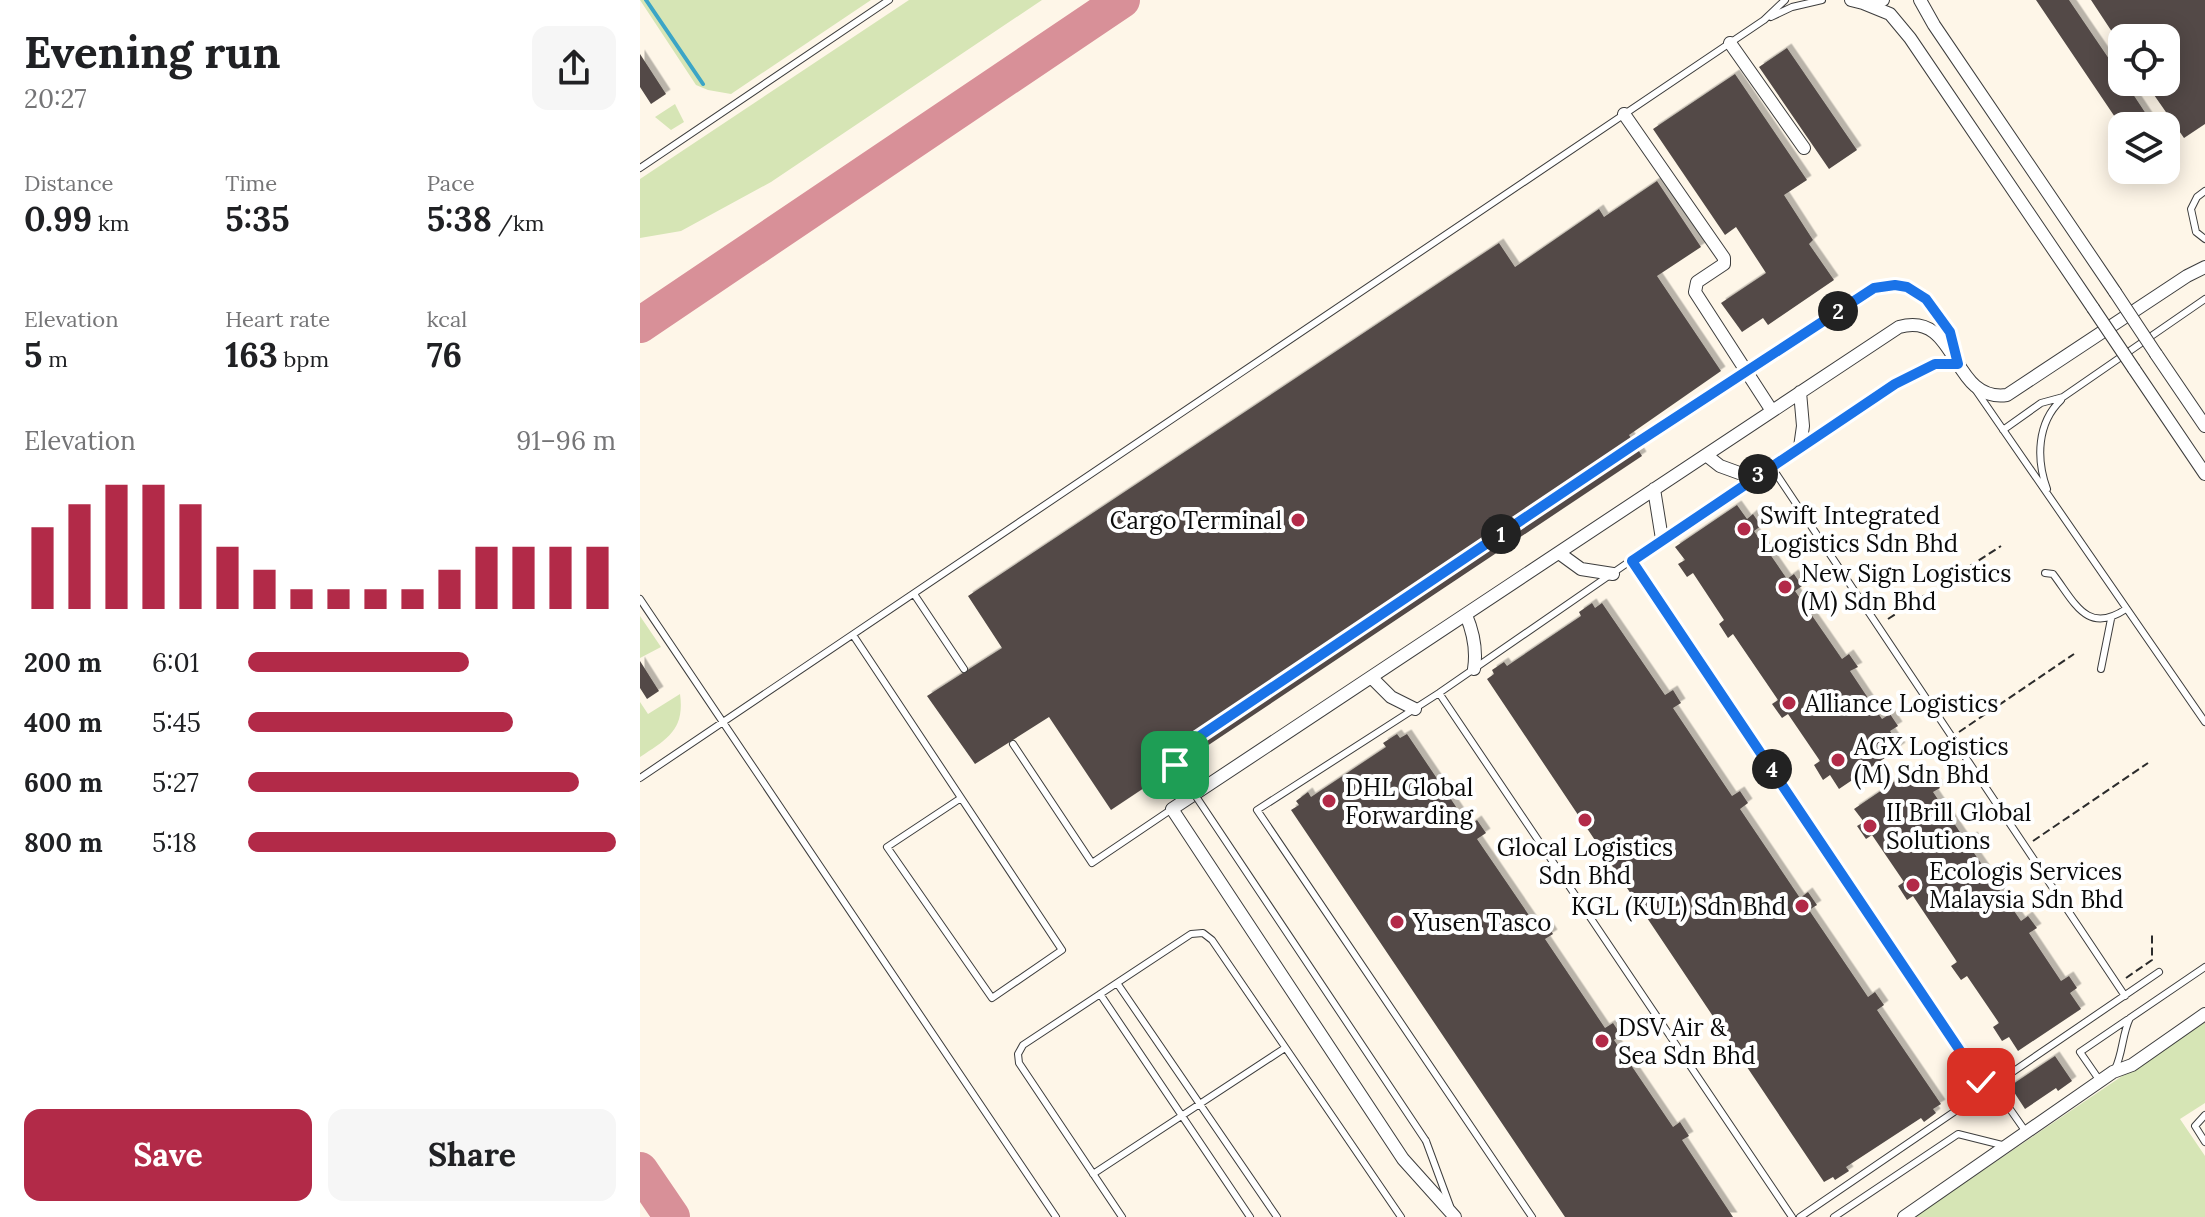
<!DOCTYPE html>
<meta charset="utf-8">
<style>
body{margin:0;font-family:Lora,serif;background:#f6f6f6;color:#202124;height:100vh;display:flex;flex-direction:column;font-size:30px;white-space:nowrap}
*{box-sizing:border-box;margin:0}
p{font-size:26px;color:#757577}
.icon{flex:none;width:44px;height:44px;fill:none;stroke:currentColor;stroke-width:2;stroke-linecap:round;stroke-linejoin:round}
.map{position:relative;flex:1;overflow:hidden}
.sheet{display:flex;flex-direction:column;background:#fff;width:640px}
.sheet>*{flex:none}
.buttons{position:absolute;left:1468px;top:24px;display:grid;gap:16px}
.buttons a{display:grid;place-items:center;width:72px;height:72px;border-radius:16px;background:#fff;box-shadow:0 4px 20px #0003;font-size:40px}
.pin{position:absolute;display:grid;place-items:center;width:68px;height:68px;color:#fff;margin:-34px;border-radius:16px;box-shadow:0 4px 12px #0006}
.km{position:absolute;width:40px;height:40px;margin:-20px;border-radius:50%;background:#222;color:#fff;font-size:22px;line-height:40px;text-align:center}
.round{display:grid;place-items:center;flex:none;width:84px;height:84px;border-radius:16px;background:#f6f6f6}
.head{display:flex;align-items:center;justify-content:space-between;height:136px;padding:0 24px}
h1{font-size:44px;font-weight:700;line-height:60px}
.stats{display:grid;grid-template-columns:repeat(3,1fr);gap:12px;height:136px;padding:8px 24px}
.stats div{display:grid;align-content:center}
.stats b{font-size:34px;font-weight:700}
.stats small{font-size:22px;font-weight:400}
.stats p{font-size:22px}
.chart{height:224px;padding:16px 24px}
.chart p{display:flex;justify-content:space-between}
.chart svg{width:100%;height:144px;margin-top:8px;stroke:#b22a48;stroke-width:6}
.cta{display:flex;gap:16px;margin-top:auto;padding:16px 24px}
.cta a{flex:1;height:92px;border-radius:16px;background:#b22a48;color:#fff;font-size:32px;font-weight:700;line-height:92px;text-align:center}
.cta a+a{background:#f6f6f6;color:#202124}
ul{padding:0 24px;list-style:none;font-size:26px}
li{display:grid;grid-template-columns:128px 96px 1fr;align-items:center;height:60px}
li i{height:20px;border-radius:10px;background:#b22a48}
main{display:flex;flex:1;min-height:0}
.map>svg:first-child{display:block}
.green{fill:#d6e5b5}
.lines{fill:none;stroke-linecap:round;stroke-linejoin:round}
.stream{stroke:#3ba5c6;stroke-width:4}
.taxiway{stroke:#d89098;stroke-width:36}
.building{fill:#524a47;filter:url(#shadow)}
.lane-casing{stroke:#3d3d3d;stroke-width:8}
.street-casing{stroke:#3d3d3d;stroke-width:14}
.path{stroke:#2c2c2c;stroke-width:2;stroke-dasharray:8 4;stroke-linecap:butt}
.lane{stroke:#fff;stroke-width:6}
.street{stroke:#fff;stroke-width:12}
.lane-bridge-casing{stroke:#3d3d3d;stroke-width:8;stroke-linecap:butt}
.street-bridge-casing{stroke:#3d3d3d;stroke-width:14;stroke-linecap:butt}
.lane-bridge{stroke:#fff;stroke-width:6}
.street-bridge{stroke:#fff;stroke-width:12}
.route-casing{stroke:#fff;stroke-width:16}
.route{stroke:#1a73e8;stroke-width:10}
.poi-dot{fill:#b22a48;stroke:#fff;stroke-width:3}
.labels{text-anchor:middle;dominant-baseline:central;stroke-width:8;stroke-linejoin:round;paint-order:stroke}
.poi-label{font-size:24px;fill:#0a0a0a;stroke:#fff;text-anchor:start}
</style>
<main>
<section class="sheet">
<div class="head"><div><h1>Evening run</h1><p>20:27</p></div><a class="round"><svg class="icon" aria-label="share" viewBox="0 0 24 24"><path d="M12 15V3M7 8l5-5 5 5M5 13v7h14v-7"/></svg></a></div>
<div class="stats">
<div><p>Distance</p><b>0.99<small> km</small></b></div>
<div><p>Time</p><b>5:35</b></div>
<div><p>Pace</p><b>5:38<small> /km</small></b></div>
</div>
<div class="stats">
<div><p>Elevation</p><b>5<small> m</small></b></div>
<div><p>Heart rate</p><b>163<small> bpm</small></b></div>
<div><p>kcal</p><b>76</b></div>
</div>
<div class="chart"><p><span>Elevation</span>91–96 m</p>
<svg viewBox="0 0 160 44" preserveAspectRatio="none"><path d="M5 44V19M15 44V12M25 44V6M35 44V6M45 44V12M55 44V25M65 44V32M75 44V38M85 44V38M95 44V38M105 44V38M115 44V32M125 44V25M135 44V25M145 44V25M155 44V25"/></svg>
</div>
<ul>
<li><b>200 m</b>6:01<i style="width:60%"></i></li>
<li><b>400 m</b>5:45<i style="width:72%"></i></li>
<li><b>600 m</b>5:27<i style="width:90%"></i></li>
<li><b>800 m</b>5:18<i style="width:100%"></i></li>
</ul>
<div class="cta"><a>Save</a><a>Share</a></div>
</section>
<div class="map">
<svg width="1565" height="1217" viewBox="0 0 1565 1217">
<defs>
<filter id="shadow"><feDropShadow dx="4.5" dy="-4.5" stdDeviation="0" flood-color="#0004"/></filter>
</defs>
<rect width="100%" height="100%" fill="#fef6e8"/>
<!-- green -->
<path class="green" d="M0 0H231L91 94 68 90 56 85Z
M269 0H402L131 182 41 231 0 238V179Z
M35 104 44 122 31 130 15 117Z
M0 616 21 647 0 658Z
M40 694C45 730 27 739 0 757V702L8 714Z
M1565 1020V1103L1540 1119 1565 1156V1217H1274Z"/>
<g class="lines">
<!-- stream -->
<path class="stream" d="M6 0 63 84"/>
<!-- taxiway -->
<path class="taxiway" d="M0 325 482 0
M0 1170 32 1217"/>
</g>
<!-- building -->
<path class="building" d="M1396 0H1429L1482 78V82H1485L1514 126H1481Z
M1451 0H1565V124L1544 138 1505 82H1526V38H1482V47Z
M1147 48 1217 150 1189 169 1119 67Z
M0 54 26 94 11 104 0 87Z
M1095 74 1167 180 1144 195 1173 240 1169 244 1194 280 1128 325 1123 318 1102 332 1081 303 1126 273 1096 227 1085 235 1013 129Z
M1017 181 1061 247 1017 276 1081 371 989 435 1002 456 471 810 409 717 335 764 287 696 362 648 328 596 859 243 875 267 959 209 964 217Z
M1097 505 1107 519 1113 514 1121 526 1114 531 1147 579 1154 574 1162 586 1155 591 1202 659 1209 654 1218 667 1210 671 1242 719 1250 714 1258 726 1250 731 1261 747 1199 789 1190 775 1183 780 1174 765 1180 761 1148 714 1142 718 1132 704 1138 700 1093 634 1088 638 1079 624 1084 620 1053 573 1047 577 1038 564 1045 560 1035 547Z
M952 603 955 608 962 603 1025 695 1033 690 1041 703 1033 708 1092 796 1100 791 1108 803 1100 809 1160 898 1168 892 1177 905 1169 910 1228 997 1235 992 1244 1005 1237 1010 1301 1104 1293 1109 1296 1113 1284 1122 1281 1118 1206 1167 1209 1171 1195 1180 1193 1177 1184 1182 847 679 854 674 852 670 864 662 867 666 941 616 939 612Z
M0 661 19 691 7 699 0 688Z
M757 734 760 738 767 734 829 826 837 820 846 833 837 839 897 927 905 921 913 934 905 939 965 1028 973 1023 981 1035 974 1040 1033 1127 1040 1122 1049 1136 1042 1140 1093 1217H925L651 810 659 805 656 801 668 792 671 797 746 747 743 743Z
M1276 767 1286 781 1292 776 1300 788 1293 792 1326 841 1333 836 1341 848 1334 853 1381 921 1388 916 1397 928 1389 933 1421 981 1429 976 1437 988 1430 993 1441 1009 1378 1051 1369 1037 1362 1041 1353 1027 1359 1023 1327 976 1321 980 1311 966 1317 962 1273 896 1267 900 1258 886 1264 882 1232 835 1226 839 1217 826 1224 822 1214 809Z
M1415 1056 1432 1081 1418 1091 1416 1088 1385 1109 1370 1086Z"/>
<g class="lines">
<!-- lane casing -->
<g class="lane-casing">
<path id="lane" d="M1131 17 1152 7 1182 0
M0 168 249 0
M1565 191 1557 197 1551 209 1556 232 1565 239
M1216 299C1248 279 1271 279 1294 311 1304 324 1311 334 1315 351
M1335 389 1565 722
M1363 430 1401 403 1423 397 1565 299
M1131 466 1485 996
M1407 489C1396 459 1397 423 1421 400
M992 561 1341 1082 1358 1092 1386 1132
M1405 573 1413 574C1435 603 1447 635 1486 609
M274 594 324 669
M0 599 416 1217
M213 635 422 950 352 998 247 847 321 798
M1461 669 1471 619
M799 693 1152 1217
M373 744 452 863 532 809
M535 765 534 757 539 750 995 444
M0 778 1124 20 1145 0
M477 983 637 1217
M460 994 610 1217
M1475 1069C1483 1053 1482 1034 1490 1018L1565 967
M1460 1081 1440 1052 1487 1020
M1565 1115 1555 1126 1565 1142
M786 1141 810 1206
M453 1174 645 1048
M482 1217 379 1063 378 1054 383 1045 551 934 563 933 572 940 761 1217
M892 1217 617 810 799 693 1022 539 1255 384 1295 364H1316
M1160 1217 1519 972
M1194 1217 1318 1134 1366 1146"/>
</g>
<!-- street casing -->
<g class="street-casing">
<path id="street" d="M1211 0 1223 3 1243 0
M1280 0 1294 25 1475 292
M1223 3 1250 14 1270 38 1453 308
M1090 43 1164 148
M984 114 1084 258V264L1057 282 1055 292 1132 411
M1516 354 1565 426
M1494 369 1565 474
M1160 447 1163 426 1160 392
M1066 455 1080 466 1113 478
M1014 489 1022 539
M919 553 941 569 973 574
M826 615C834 634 837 650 834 669
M732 678 751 697 775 709
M815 1217 763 1159 532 809 1259 327C1319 310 1310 403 1367 395L1547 276 1565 267
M1264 1217 1473 1072 1492 1065 1565 1014"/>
</g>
<!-- path -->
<path class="path" d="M1248 619 1361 546
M1319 732 1434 654
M1393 841 1508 763
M1486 978 1512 960V933"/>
<!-- lane -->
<use href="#lane" class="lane"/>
<!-- street -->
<use href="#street" class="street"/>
<!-- lane-bridge casing -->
<g class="lane-bridge-casing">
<path id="lane-bridge" d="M995 444 1216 299
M535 765 786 1141"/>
</g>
<!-- street-bridge casing -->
<g class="street-bridge-casing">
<path id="street-bridge" d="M1475 292 1516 354
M1453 308 1494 369"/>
</g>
<!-- lane-bridge -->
<use href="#lane-bridge" class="lane-bridge"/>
<!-- street-bridge -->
<use href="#street-bridge" class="street-bridge"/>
</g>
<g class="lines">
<!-- route casing -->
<g class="route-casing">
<path id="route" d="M535 765 534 757 539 750 995 444 1234 288 1255 285 1267 287 1286 299 1310 332 1318 364H1295L1255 384 992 561 1341 1082"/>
</g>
<!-- route -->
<use href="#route" class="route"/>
</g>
<!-- markers -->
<g class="poi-dot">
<circle cx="658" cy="520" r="8"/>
<circle cx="1104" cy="529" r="8"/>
<circle cx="1145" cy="587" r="8"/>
<circle cx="1149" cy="703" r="8"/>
<circle cx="1198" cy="760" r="8"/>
<circle cx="689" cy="801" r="8"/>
<circle cx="945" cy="820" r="8"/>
<circle cx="1230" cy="826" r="8"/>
<circle cx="1273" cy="885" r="8"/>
<circle cx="1162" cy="906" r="8"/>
<circle cx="757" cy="922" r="8"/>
<circle cx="962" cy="1041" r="8"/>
</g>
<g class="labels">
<!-- poi labels -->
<g class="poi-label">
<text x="1120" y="515">Swift Integrated<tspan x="1120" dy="28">Logistics Sdn Bhd</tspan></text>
<text x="642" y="520" text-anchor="end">Cargo Terminal</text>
<text x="1161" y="573">New Sign Logistics<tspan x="1161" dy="28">(M) Sdn Bhd</tspan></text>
<text x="1165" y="703">Alliance Logistics</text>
<text x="1214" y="746">AGX Logistics<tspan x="1214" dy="28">(M) Sdn Bhd</tspan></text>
<text x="705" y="787">DHL Global<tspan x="705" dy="28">Forwarding</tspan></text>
<text x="1246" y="812">II Brill Global<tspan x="1246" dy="28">Solutions</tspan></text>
<text x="945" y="847" text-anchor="middle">Glocal Logistics<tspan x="945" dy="28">Sdn Bhd</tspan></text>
<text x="1289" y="871">Ecologis Services<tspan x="1289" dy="28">Malaysia Sdn Bhd</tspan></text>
<text x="1146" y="906" text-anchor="end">KGL (KUL) Sdn Bhd</text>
<text x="773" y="922">Yusen Tasco</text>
<text x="978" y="1027">DSV Air &amp;<tspan x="978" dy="28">Sea Sdn Bhd</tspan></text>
</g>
</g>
</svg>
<div class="buttons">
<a><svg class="icon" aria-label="locate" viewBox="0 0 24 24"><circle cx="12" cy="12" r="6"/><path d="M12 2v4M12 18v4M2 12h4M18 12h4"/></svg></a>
<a><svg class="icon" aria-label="layers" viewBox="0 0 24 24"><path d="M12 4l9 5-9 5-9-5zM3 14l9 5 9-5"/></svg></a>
</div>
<div class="pin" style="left:535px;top:765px;background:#1e9e55"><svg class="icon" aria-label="arrive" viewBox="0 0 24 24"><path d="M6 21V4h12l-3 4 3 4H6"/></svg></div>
<div class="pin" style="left:1341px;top:1082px;background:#d93025"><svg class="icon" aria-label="check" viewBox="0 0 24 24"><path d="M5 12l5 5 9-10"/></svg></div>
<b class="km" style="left:861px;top:534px">1</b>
<b class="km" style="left:1198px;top:311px">2</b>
<b class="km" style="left:1118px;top:474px">3</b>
<b class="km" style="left:1132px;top:769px">4</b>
</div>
</main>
